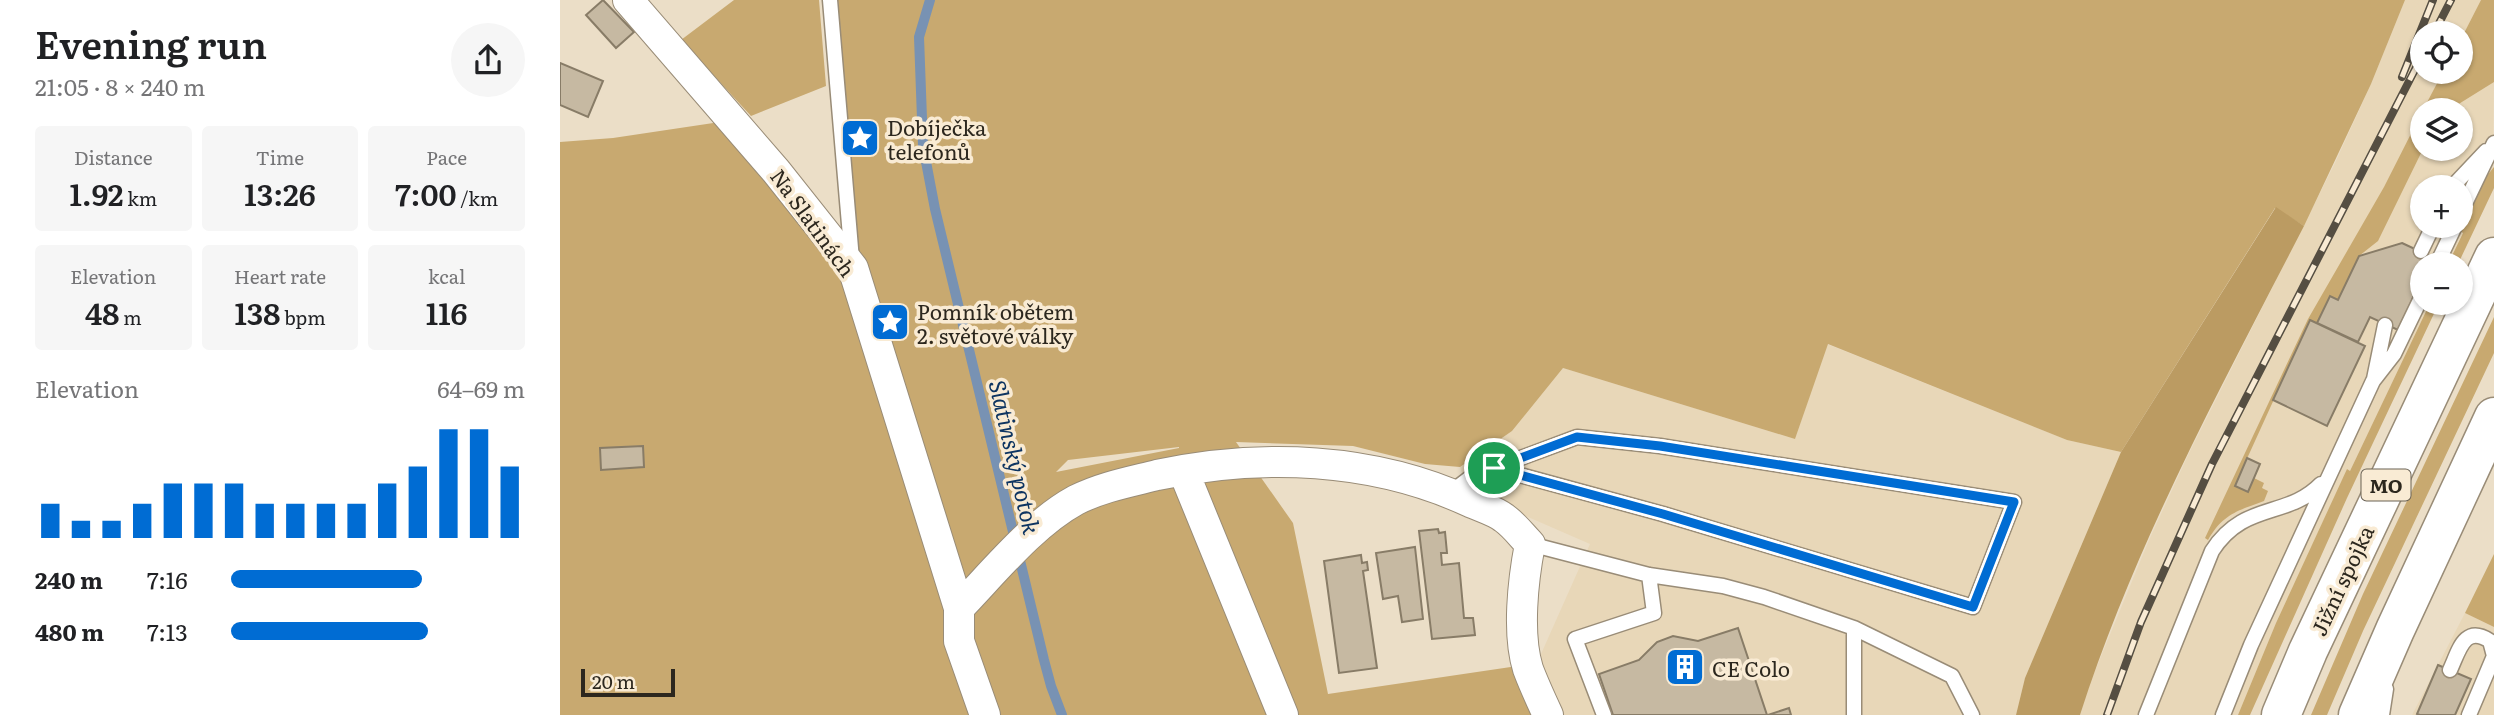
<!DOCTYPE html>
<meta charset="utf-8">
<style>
body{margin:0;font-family:Literata,serif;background:#f6f6f6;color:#202124;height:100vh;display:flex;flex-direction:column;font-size:26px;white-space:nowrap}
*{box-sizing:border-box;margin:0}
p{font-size:23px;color:#757577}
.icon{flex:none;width:38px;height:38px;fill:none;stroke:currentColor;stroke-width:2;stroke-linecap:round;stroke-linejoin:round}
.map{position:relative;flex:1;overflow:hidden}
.sheet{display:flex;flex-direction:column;background:#fff;width:560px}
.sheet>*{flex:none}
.tools{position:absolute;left:1850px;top:21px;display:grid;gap:14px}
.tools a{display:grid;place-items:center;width:63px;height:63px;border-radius:50%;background:#fff;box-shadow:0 2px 5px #0004;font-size:35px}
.scale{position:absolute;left:21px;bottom:18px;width:94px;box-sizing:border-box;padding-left:7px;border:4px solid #2c271e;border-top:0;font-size:19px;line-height:24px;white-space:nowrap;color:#2c271e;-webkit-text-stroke:5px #f9ebd4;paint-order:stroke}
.pin{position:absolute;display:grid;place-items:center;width:60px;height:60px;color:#fff;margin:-30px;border:4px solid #fff;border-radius:50%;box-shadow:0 2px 7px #0007}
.round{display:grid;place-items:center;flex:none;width:74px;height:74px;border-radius:37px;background:#f6f6f6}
.head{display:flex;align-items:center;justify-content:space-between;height:119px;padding:0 35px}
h1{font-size:38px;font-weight:600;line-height:52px}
.stats{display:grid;grid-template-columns:repeat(3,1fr);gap:10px;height:119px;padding:7px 35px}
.stats div{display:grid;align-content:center;border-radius:7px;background:#f6f6f6;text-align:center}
.stats b{font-size:30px;font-weight:600}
.stats small{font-size:19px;font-weight:400}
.stats p{font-size:19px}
.chart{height:196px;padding:14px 35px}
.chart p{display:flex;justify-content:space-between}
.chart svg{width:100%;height:126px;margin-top:7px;stroke:#006cd3;stroke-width:6}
ul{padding:0 35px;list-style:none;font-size:23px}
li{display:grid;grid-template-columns:112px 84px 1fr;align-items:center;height:52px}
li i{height:18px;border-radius:9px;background:#006cd3}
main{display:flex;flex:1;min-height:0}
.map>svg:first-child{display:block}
.built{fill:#e8d7b8;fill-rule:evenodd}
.green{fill:#c8a970;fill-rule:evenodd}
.forest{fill:#bb9b62}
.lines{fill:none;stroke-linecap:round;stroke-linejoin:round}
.stream{stroke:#7892b3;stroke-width:10}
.building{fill:#c6b9a2;stroke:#887c67;stroke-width:2}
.service-casing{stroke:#998c77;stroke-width:17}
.minor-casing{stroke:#998c77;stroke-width:32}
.trunk-casing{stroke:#998c77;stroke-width:41}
.service{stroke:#fff;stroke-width:14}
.minor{stroke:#fff;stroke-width:30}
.trunk{stroke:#fff;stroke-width:38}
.rail-casing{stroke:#554e42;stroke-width:8}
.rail{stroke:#f9ebd4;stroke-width:5;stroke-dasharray:16;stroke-linecap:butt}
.route-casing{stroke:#fff;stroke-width:14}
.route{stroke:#006cd3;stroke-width:9}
.labels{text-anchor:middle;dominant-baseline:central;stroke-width:7;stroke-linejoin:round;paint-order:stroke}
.shield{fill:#f9ebd4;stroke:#6a6255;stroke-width:2}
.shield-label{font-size:19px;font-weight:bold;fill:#2c271e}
.poi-label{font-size:21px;fill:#2c271e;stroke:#f9ebd4;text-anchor:start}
.street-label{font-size:21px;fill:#2c271e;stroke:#f9ebd4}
.water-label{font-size:23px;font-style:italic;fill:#0d3461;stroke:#f9ebd4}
</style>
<main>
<section class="sheet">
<div class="head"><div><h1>Evening run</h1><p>21:05 · 8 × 240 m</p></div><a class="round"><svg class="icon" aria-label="share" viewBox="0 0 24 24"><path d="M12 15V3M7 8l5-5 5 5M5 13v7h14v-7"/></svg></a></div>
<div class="stats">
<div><p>Distance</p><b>1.92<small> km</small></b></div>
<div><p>Time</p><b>13:26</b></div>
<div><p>Pace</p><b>7:00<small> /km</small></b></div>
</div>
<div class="stats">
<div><p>Elevation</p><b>48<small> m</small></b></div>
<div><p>Heart rate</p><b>138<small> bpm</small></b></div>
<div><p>kcal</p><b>116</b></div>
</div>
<div class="chart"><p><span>Elevation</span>64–69 m</p>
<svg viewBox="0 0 160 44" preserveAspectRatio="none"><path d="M5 44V32M15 44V38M25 44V38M35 44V32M45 44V25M55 44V25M65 44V25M75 44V32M85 44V32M95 44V32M105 44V32M115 44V25M125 44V19M135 44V6M145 44V6M155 44V19"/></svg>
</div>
<ul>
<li><b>240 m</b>7:16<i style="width:65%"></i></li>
<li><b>480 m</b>7:13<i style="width:67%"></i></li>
</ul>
</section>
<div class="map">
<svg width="1934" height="715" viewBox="0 0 1934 715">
<rect width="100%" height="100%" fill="#ebdec7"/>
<!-- built -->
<path class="built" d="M1845 0H1921L1901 39 1900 33H1862V72H1883L1865 108 1934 80 1933 168 1888 264H1862V303H1870L1790 471 1787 470 1716 623 1678 715H1520L1530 683 1589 540 1629 453 1775 163 1811 84ZM1862 110H1900V149H1862ZM1862 187H1900V226H1862Z
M1267 344 1507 440 1561 452 1465 678 1456 715H999L977 663 1030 544 908 491 900 467 952 431 1003 368 1235 439Z
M1905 613 1934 627V715H1852Z"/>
<!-- green -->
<path class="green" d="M174 0H259L266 86 191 116 121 40Z
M278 0H1845L1811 84 1744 226 1715 208 1561 452 1507 440 1268 344 1235 439 1003 368 952 431 900 467 865 464 793 446 676 442 733 523 768 694 977 663 999 715H0V142L53 138 160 122 297 254ZM619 447V448L496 472 508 460Z
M1921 0H1934V82L1889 110H1863L1883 72H1900L1901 39Z
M1862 112 1863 149 1818 241 1799 256 1778 300 1757 323 1750 320 1675 485 1688 491 1694 478 1704 483 1702 488 1708 491 1704 501C1677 511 1663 514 1648 540L1645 538 1748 319 1824 187Z
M1934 167V188L1898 264H1888L1903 233 1899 230 1925 178Z
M1870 303H1879L1787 498 1690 715H1678L1716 623 1787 469 1790 471Z
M1934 317V353L1803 631 1767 715H1751L1803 594Z
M1934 554V627L1905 613Z"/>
<!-- forest -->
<path class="forest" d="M1716 207 1744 226C1662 385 1575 544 1520 715H1456L1465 678 1561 452Z"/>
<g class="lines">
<!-- stream -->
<path class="stream" d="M370 0 359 37 363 146 375 209 484 660 491 686 502 715"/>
</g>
<!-- building -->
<path class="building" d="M43 0 74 32 56 48 26 15Z
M0 63 43 81 28 117 0 105Z
M1842 243 1872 257 1869 264H1862V279L1838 330 1810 317 1798 342 1757 323 1770 296 1778 300 1799 256Z
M1750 320 1805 346 1767 426 1713 400Z
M83 446 84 467 41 470 40 448Z
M1687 458 1700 464 1688 492 1675 486Z
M878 529 879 533 885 532 887 553H881L882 565 899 563 904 618H913L915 635 872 639 859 531Z
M855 547 863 619 842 622 838 596 823 599 816 553Z
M801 555 802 563 807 562 808 570 803 571 817 668 779 673 764 561Z
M1178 628 1207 715H1053L1039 674 1079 660 1097 642 1113 636 1138 641Z
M1878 665 1911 679 1895 715H1860L1857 714Z
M1229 708 1231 715H1208Z"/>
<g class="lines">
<!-- service casing -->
<g class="service-casing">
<path id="service" d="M270 0 292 260
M1892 187 1926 151
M1900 214 1934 143
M1861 251 1873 226
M1877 264 1895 226
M1814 379 1825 325
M890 493 920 470 934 468 1017 437 1100 446 1454 502 1413 607 1103 514 934 468
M970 544 1089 575 1163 586 1204 597 1294 628V715
M1294 628 1392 676 1412 715
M1890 670C1899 651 1904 624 1930 641L1934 656 1909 715
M1044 715 1015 639 1094 613 1089 575
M1586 715 1652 551C1684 501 1727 519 1761 484
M1663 715 1691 645 1813 381 1834 354 1862 296
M1822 715 1826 689"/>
</g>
<!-- minor casing -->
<g class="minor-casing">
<path id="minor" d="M68 0 216 171 293 268 399 608V641L425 715
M623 470 723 715
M399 608C433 573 472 524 516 500 542 487 569 482 597 475 701 453 813 457 910 502 921 507 935 511 944 518 954 525 962 536 970 544 963 580 957 634 968 669 974 685 981 700 988 715"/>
</g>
<!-- trunk casing -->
<g class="trunk-casing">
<path id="trunk" d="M1721 715 1748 651 1934 257
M1798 715 1835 630 1934 417"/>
</g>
<!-- service -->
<use href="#service" class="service"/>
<!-- minor -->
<use href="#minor" class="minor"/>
<!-- trunk -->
<use href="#trunk" class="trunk"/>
<!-- rail casing -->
<g class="rail-casing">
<path id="rail" d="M1874 33 1891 0
M1842 77 1873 0
M1547 715 1581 622 1652 464 1862 56"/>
</g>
<!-- rail -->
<use href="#rail" class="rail"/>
</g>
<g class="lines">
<!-- route casing -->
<g class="route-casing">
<path id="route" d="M1017 437 1100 446 1454 502 1413 607 1103 514 934 468Z"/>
</g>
<!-- route -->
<use href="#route" class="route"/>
</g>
<!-- icons -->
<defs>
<g id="sight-square" transform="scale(2.0125)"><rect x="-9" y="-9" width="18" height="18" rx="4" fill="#006cd3" stroke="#f9ebd4"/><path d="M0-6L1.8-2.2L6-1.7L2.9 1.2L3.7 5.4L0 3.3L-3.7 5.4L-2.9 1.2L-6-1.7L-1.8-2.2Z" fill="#fff"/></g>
<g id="building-square" transform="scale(2.0125)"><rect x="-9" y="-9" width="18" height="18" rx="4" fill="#006cd3" stroke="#f9ebd4"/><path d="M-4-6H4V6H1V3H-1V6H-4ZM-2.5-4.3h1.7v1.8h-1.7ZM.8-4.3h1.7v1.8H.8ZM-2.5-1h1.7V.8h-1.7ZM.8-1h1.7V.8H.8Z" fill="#fff"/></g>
</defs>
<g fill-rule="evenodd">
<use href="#sight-square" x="300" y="138"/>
<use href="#sight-square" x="330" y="322"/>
<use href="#building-square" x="1125" y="667"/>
</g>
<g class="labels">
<!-- shield labels -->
<rect class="shield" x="1801.5" y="469.5" width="49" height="31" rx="5"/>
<g class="shield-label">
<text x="1826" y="485">MO</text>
</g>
<!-- poi labels -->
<g class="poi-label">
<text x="327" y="126">Dobíječka<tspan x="327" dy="24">telefonů</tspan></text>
<text x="357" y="310">Pomník obětem<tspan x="357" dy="24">2. světové války</tspan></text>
<text x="1152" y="667">CE Colo</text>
</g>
<!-- street labels -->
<g class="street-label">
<text transform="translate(254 222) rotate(54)">Na Slatinách</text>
<text transform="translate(1781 580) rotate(-65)">Jižní spojka</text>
</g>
<!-- water labels -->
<g class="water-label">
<text transform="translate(456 457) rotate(77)">Slatinský potok</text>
</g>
</g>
</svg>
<div class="tools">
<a><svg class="icon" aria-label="locate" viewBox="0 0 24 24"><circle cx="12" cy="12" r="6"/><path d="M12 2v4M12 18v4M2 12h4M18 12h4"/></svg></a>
<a><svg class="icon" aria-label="layers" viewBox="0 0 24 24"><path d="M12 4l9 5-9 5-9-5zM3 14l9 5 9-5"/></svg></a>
<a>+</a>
<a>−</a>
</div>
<div class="scale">20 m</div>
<div class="pin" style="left:934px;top:468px;background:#1e9e55"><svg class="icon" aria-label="arrive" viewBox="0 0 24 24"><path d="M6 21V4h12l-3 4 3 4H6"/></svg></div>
</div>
</main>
